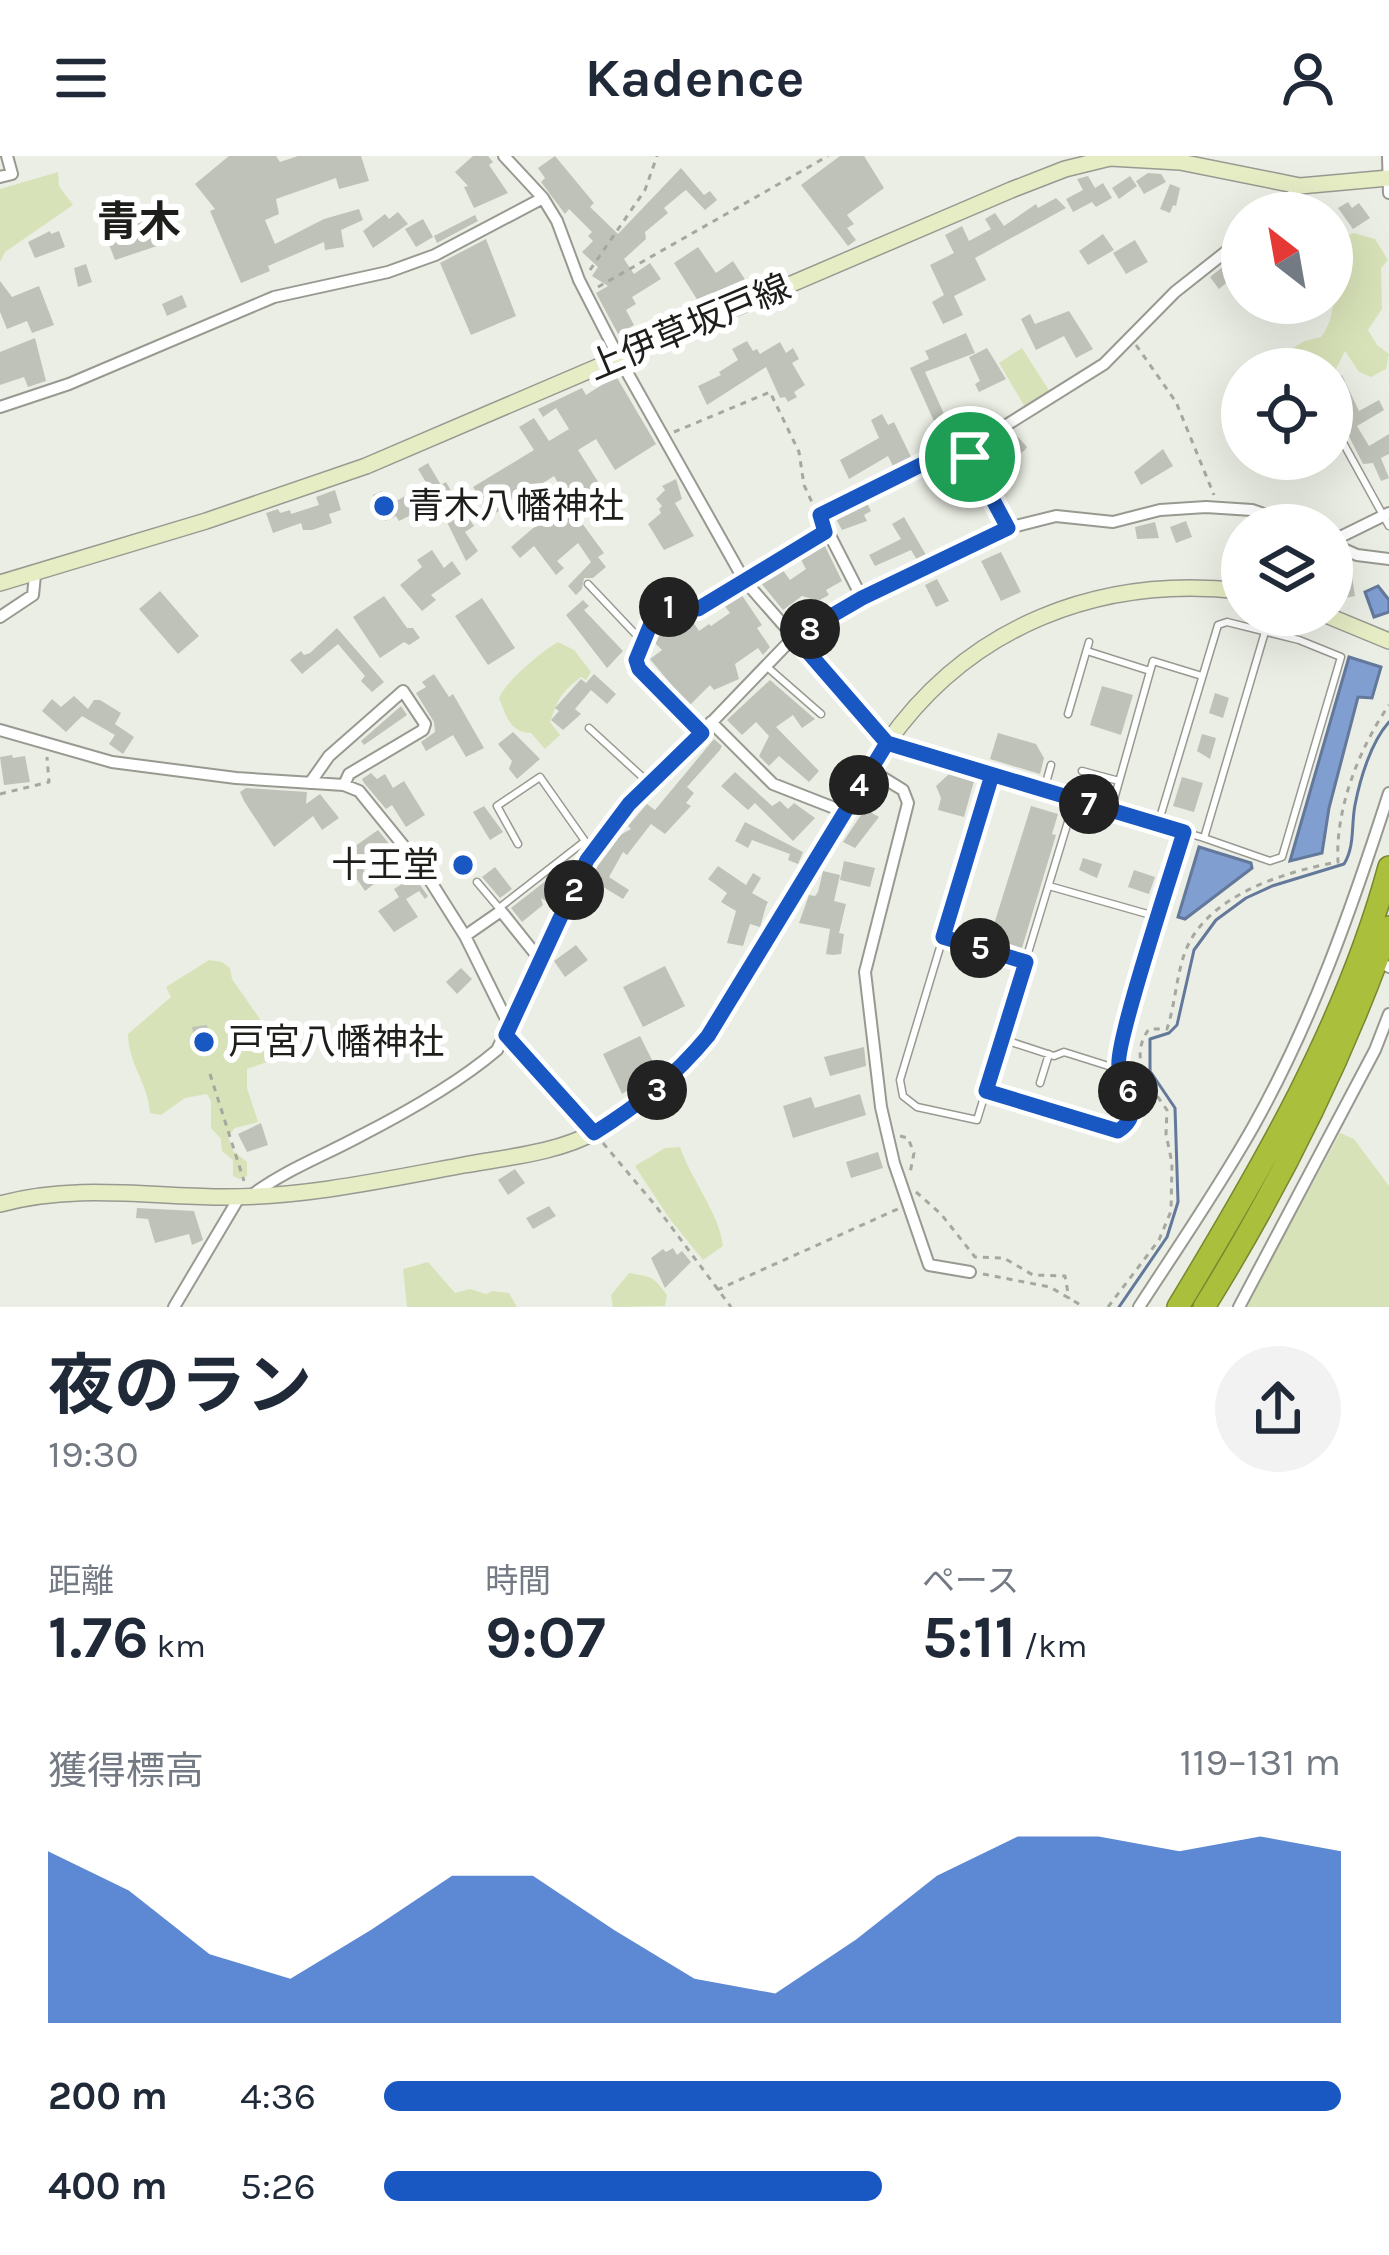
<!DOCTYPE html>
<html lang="ja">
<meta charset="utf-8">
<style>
body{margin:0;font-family:Karla,"Noto Sans JP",sans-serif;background:#f2f2f3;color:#1f2937;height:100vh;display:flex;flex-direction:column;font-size:45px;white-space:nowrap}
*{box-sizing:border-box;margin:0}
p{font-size:39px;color:#747a83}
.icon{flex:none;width:66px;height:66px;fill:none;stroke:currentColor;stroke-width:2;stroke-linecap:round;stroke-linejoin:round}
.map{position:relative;height:1151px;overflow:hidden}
.details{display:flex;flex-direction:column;background:#fff;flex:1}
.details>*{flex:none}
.needle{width:78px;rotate:329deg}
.controls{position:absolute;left:1221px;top:36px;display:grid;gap:24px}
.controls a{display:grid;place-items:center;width:132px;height:132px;border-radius:50%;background:#fff;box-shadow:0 12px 48px #0002;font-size:60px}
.pin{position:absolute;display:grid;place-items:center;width:102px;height:102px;color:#fff;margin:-51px;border:6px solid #fff;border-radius:50%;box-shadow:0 3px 12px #0007}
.km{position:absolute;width:60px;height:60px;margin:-30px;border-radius:50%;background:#222;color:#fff;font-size:33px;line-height:60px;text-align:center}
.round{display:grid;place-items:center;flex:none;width:126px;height:126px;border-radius:63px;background:#f2f2f3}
.overview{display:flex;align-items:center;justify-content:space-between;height:204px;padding:0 48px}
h1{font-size:66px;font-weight:700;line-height:90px}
.stats{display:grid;grid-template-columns:repeat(3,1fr);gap:18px;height:204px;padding:12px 48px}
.stats div{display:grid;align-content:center}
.stats b{font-size:60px;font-weight:700}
.stats small{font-size:33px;font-weight:400}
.stats p{font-size:33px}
.chart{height:336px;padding:24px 48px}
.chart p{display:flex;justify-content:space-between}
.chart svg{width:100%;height:216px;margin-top:12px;fill:#1957c2;opacity:.7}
ul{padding:0 48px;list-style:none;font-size:39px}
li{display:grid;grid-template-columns:192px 144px 1fr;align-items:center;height:90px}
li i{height:30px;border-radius:15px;background:#1957c2}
header{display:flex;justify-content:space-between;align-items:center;height:156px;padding:0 48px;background:#fff;font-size:54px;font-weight:700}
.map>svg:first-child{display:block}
.green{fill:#d8e2b8}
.water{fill:#819ed1;stroke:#63789a;stroke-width:3}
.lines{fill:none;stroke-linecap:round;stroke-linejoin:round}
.stream{stroke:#63789a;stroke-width:3}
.building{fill:#bfc2b8}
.lane-casing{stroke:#989a91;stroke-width:9}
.street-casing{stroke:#989a91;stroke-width:14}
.secondary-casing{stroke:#989a91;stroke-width:18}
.highway-casing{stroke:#798730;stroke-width:24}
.path{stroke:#a6a8a0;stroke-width:3;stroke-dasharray:6 6;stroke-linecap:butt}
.lane{stroke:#fff;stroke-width:6}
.street{stroke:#fff;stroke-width:10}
.secondary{stroke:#e6ecc4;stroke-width:15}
.highway{stroke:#aabf3b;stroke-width:21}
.route-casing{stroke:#fff;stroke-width:24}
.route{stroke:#1957c2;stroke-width:15}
.poi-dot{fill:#1957c2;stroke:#fff;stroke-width:4.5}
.labels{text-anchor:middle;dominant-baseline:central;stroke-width:12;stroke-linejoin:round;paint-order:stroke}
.street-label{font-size:36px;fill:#1e1e1b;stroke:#fff}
.poi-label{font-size:36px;fill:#1e1e1b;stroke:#fff;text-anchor:start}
.quarter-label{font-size:42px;font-weight:bold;fill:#1e1e1b;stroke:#fff}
</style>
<header><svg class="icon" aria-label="menu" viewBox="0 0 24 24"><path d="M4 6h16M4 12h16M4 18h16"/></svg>Kadence<svg class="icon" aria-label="person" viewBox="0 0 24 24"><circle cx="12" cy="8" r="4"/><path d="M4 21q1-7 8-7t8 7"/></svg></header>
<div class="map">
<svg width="1389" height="1151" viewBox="0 0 1389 1151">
<rect width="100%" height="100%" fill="#ebeee4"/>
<!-- green -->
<path class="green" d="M58 16 59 30 73 49 5 96 0 106V33Z
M1354 77 1375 83 1388 104 1381 112 1382 153 1368 174 1377 189 1389 198 1386 213 1371 221 1359 216 1345 195 1332 221V213H1276L1278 200 1305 185 1321 181C1340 156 1332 124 1332 93L1340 91 1345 81Z
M1022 192 1050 236 1025 251 999 207Z
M558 486 574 494 591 516 586 524 581 521C560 537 558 544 550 566L560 579 545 593 531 577C509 577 506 558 499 542 506 525 542 495 558 486Z
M209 804 222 806 230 812 232 823 262 866 271 865C278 872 280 895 276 903L247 913V932L258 966 235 972 228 980 233 995 247 1006V1020L239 1023 233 1020V1004L222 995 221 983 211 972V945L207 938 185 942 161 959 150 957C148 927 128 907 128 878L171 841 166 831Z
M1340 977 1354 983 1389 1030V1151H1246Z
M680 991C691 1024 719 1056 723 1090L703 1104 669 1062 635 1010 665 992Z
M428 1106 455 1137 470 1133 486 1138 492 1135 509 1137 517 1151H407L403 1113Z
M629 1117C653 1122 651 1118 667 1139L665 1150 613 1151 611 1139Z"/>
<!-- water -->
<path class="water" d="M1378 430 1389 444V456L1374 461 1365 436Z
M1349 501 1381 511 1372 542 1358 541 1329 652 1322 697 1290 705Z
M1199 691 1251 707 1252 712 1185 763 1178 761Z"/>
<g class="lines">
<!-- stream -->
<path class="stream" d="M1119 1151 1167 1081 1178 1046 1175 952 1150 915V883L1169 877 1177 869 1194 794 1216 764 1246 742 1272 730 1344 708C1355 690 1351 670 1355 649 1360 623 1371 586 1389 566"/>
</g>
<!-- building -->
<path class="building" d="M229 0H276L280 6 298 0H361L369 25 339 33 336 22 276 43 279 58 265 64 275 88 324 63 359 53 363 64 341 74 344 91 325 94 324 86 268 110 270 115 241 127 210 55 215 53 195 28Z
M473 0H488L493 6 489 9 508 37 474 52 464 31 468 30 455 16Z
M555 0 594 47 590 51 618 78 681 12 704 39 710 35 717 44 705 54 686 34 683 36 664 52 668 57 645 76 646 83 624 103 634 118 650 107 661 123 632 141 636 148 626 154 634 169 618 178 596 137 608 130 592 120 598 111 582 96 593 85 588 80 592 76 569 53 565 58 541 26 545 22 538 12Z
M840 0H864L884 32 847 59 854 68 847 72 856 84 848 90 801 29Z
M1148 17 1161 18 1166 26 1144 38 1136 25Z
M1088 20 1095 32 1103 27 1112 42 1096 51 1092 46 1073 56 1066 43 1083 34 1077 23Z
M1130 20 1137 30 1119 43 1112 32Z
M1170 28 1180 32 1176 50 1173 49 1170 57 1160 53Z
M1056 42 1066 52 975 102 986 124 954 140 963 159 943 168 932 146 944 139 930 109 954 97 945 79 962 70 969 85 991 73 985 63 995 57 1004 70 1036 48 1038 52Z
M1348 46 1352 52 1359 47 1370 62 1353 73 1338 52Z
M398 56 408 68 373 92 363 75 385 58 389 63Z
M475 59 478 65 437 87 434 80Z
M151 63 160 89 115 104 108 86 133 77 130 70Z
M423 63 433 81 416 91 405 73Z
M50 75 51 78 59 75 65 91 35 102 28 86Z
M1103 78 1114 94 1088 109 1079 95Z
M486 83 516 160 471 179 440 107Z
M1135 84 1148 106 1126 118 1113 97Z
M698 91 716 117 733 105 746 125 728 142 703 153 674 107Z
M1229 106 1238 117 1219 133 1210 121Z
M86 108 92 126 78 131 74 112Z
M0 125 12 141 39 130 54 169 32 177 27 165 7 173 0 156Z
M182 139 187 151 167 160 162 148Z
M1069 155 1093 193 1076 202 1064 180 1036 194 1021 163 1030 158 1035 168Z
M966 177 975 197 925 216 949 269 938 274 910 212 929 203 925 195Z
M35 182 46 225 28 231 24 221 0 229V196Z
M747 185 753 195 757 193 760 198 780 186 786 197 793 192 799 203 792 207 805 229 794 236 797 241 788 246 785 241 780 242 766 211 707 249 698 230 721 219 719 216 738 204 732 193Z
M987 192 1006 223 979 236 975 228 980 225 969 201Z
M1342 219 1359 255 1379 244 1384 254 1357 270 1369 290 1389 278V298L1381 302 1389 322 1381 325 1373 307 1363 308 1332 247V225Z
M616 220 656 288 615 314 596 283 578 294 607 340 576 359 604 397 598 401 606 411 593 422H584L582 433 576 439 568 430 591 406 578 387 557 405 564 412 556 419 534 390 520 402 511 391 539 367 533 356 564 337 554 320 491 360 473 331 534 294 519 271 534 262 549 285 569 273 556 252 543 261 538 253 582 232 586 239Z
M882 258 888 269 894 266 912 303 894 312 888 300 849 323 840 304 879 282 871 264Z
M1018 281 1027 291 1025 294 999 312 992 298Z
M1163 293 1173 310 1141 329 1134 316Z
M428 307 441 329 446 326 453 338 413 362 411 359 399 365 396 360 385 365 373 339 382 335 389 349 427 328 418 313Z
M676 323 682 343 675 347 694 380 664 394 648 368 661 357 659 353 662 350 656 343 665 334 662 330Z
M335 334 341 354 329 358 332 367 312 374H303L301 367 273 377 266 357 278 353 280 357 290 354 291 358 319 349 316 341Z
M867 347 871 355 864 359 867 365 842 374 836 363Z
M464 355 474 370 465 376 478 395 466 405 447 366Z
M904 361 926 399 917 404 911 394 875 410 869 399 901 383 892 368Z
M1186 365 1192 381 1176 387 1170 371Z
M1155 366 1159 382 1137 383 1135 371Z
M824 388 842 425 826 434 829 439 818 445 802 440 783 454 761 427 782 413 790 424 806 413 800 402Z
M432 394 444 412 452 405 461 418 431 439 436 444 422 455 400 429 422 411 417 404Z
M1001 396 1021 436 1001 445 981 405Z
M1344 404 1350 407 1355 440 1339 443 1332 407Z
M937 423 949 445 936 451 925 429Z
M160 435 199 480 178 498 139 453Z
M741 438 762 469 757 472 770 491 763 499 758 492 735 508 739 523 714 534 710 529 689 550 650 503 662 494 654 486 659 472 662 470 674 480 693 466 699 475 709 468 711 470 730 457 724 449Z
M384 440 407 472H413L420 482 409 489 404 486 380 502 353 461Z
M482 442 515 492 488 509 455 460Z
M583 444 589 450 584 454 623 495 607 512 566 459Z
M337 472 384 526 372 536 361 525 365 520 338 488 302 518 290 504 301 495 304 499 310 497Z
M434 518 449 541 453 538 484 592 466 601 453 579 426 595 421 586 435 576 434 566 416 537 426 531 422 526Z
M594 518 616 538 607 548 591 534 575 553 581 558 563 574 551 564 559 555 555 552 581 523 586 527Z
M770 524 815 563 802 572 793 559 776 571 819 615 809 626 779 600 769 610 759 600 769 580 756 566 742 579 727 564Z
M1102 530 1133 539 1121 579 1090 569Z
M1215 537 1229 542 1223 562 1209 557Z
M74 540 88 553 94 544H100L121 557 115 568 134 581 123 598 109 588 115 579 82 560 66 576 42 555 52 543 61 551Z
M401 550 407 559 364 589 361 585Z
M513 576 540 603 517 623 509 613 512 605 498 588Z
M998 577 1036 588 1044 602 1040 618 990 603Z
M1202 578 1216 582 1210 603 1197 595Z
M714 583 722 590 720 594 687 631 694 637 686 647 691 650 665 678 651 668 627 699 623 696 609 721 629 734 623 743 590 723 613 683 631 673 628 670 647 648 655 654Z
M12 599 13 602 25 600 30 626 4 629 0 601Z
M735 616 772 650 780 645 788 653 794 647 815 662 793 685 755 647 748 654 721 630Z
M371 617 377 623 385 618 393 632 404 625 425 659 406 671 392 649 386 653 364 627 362 623Z
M949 618 974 625 964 661 938 654 941 642 936 630Z
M1182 621 1203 627 1194 656 1173 650Z
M246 632 307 636 306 648 320 638 339 662 322 674 313 660 274 691 244 645 240 636Z
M484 650 503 676 490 684 473 656Z
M1031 650 1058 658 1052 678 1056 679 1022 792 990 781Z
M865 653 879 661 855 692 843 686Z
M745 666 803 696 798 708 788 704 790 698 752 684 748 692 735 685Z
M378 674 391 690 361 710 374 728 365 735 341 700Z
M397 697 428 740 425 743 419 735 406 743 418 761 394 776 378 755 399 741 394 733 410 723 393 700Z
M1083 702 1102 708 1097 722 1079 714Z
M844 705 875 712 870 731 840 724Z
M718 710 746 729 753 717 761 722 752 737 768 746 766 750 760 771 750 768 743 790 727 787 736 755 721 746 727 737 708 723Z
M495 711 512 733 500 742 482 721Z
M1134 714 1155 721 1149 738 1128 731Z
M823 715 840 719 834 745 846 748 839 777 844 778 841 798 833 799 826 798 830 773 799 767 809 739 815 740 818 736Z
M552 720 562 732 546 745 541 742 543 749 522 766 511 752Z
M576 789 588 804 565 821 554 805Z
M665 810 685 850 643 871 623 831Z
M461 812 472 823 457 838 446 826Z
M207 869 211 895 198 897 192 871Z
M640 880 658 916 622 938 603 898Z
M864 891 866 910 830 920 824 901Z
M860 938 866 959 793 982 783 950 811 941 815 952Z
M261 967 268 989 247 996 238 978Z
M878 996 883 1012 851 1022 846 1006Z
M515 1013 525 1027 508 1039 498 1024Z
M549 1050 556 1060 533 1073 526 1062Z
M137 1052 194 1055 203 1084 192 1089 189 1078 155 1087 148 1063 136 1062Z
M673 1092 677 1099 682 1095 691 1106 665 1132 651 1102 663 1093 666 1096Z"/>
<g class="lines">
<!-- lane casing -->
<g class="lane-casing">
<path id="lane" d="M1341 283 1389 370
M588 428 642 485
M1087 495 1150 515
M766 510 821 558
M1068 558 1089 486
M589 572 650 628
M890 588 1204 682 1265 476
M1082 615 1119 625
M992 619 900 924 903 940 917 951 977 964 1070 659
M1044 634 1051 609
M1111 654 1153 505 1202 520
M1158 668 1218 469 1227 466 1299 484 1341 501 1282 701 1270 705 1204 682
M518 688 497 650 540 621 585 685 595 692
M477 726 499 752
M1049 730 1158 761 1184 676
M499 752 585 685
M943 781 1026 806
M1002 883 1054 900 1064 896 1118 913
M1040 927 1049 898
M986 935 1117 975C1151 953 1114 928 1119 899 1127 852 1150 808 1158 761"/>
</g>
<!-- street casing -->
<g class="street-casing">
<path id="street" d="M504 0 543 42 557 65 579 124 619 202 744 424 887 587
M1388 0 1389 37
M0 21 12 18 7 0
M1276 57 1300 30
M0 251 69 228 274 141 388 116 435 99 543 42
M1008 372 971 301 973 290 1104 208 1175 136 1242 83
M1332 385 1389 357
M1332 388 1357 399 1389 403
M862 442 820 360 945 297 971 295
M0 461 33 439 35 419
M711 566 773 628 842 655
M0 574 112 606 236 622 344 629 359 635 424 715 465 780 509 869
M702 577 639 513 636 504 654 460 669 451 698 453 825 376
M869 613 903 634 908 647 865 816 881 951 894 1007 929 1109 970 1116
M310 627 329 600 403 535 425 568 423 574 349 618 344 629
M465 780 501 755 541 805
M1387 810 1389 811
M252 1039C285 1014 323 1000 360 980 407 956 457 928 497 894L587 704 608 674 789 486 862 442 1008 372 1056 360 1113 366 1160 354 1206 351 1252 354 1296 369
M174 1151 240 1040
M1139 1151C1178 1091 1218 1033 1253 971 1312 866 1352 752 1389 637
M1239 1151 1375 894 1389 858"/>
</g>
<!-- secondary casing -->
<g class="secondary-casing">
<path id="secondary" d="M0 427 206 365 366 310 1011 34 1065 13 1110 2 1180 6 1300 30 1389 22
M1326 459 1389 485
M0 1048C74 1028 144 1040 219 1041 301 1042 384 1024 464 1009 509 1001 557 997 597 975 642 950 675 919 708 880L887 587C970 469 1100 419 1242 435"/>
</g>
<!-- highway casing -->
<g class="highway-casing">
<path id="highway" d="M1178 1151C1262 1012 1346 869 1389 711
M1204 1151C1279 1030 1342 905 1389 771"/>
</g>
<!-- path -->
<path class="path" d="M590 114 645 34 657 0
M598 131 828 0
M1136 189 1176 246 1214 339
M674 276 770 236 799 296 804 329 815 353
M0 638 49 626 47 601
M515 889 585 967
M210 918 244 1025
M900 980 908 982 914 997 910 1017
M603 987 655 1049 731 1151
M916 1036 941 1058 975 1101 1004 1102 1033 1119 1065 1120 1069 1143
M983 1118 1050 1131 1084 1151
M717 1134 900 1052
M1108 1151 1159 1084 1171 1055 1172 1007 1166 978 1167 954C1151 931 1127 903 1149 873H1167C1175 849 1176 823 1184 799 1204 740 1283 716 1338 706 1335 652 1360 591 1389 549"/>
<!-- lane -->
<use href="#lane" class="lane"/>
<!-- street -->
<use href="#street" class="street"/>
<!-- secondary -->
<use href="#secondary" class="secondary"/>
<!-- highway -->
<use href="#highway" class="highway"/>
</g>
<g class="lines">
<!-- route casing -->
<g class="route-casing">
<path id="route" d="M970 301 971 295 945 297 820 359 825 376 698 453 669 451 654 460 636 504 639 513 702 577 629 648 587 704 506 879 594 977C639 949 674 921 708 880L887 587 992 619 943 781 1026 806 986 935 1118 975C1146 957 1124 935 1119 910 1114 890 1174 710 1184 676L887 587 795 481 862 442 1008 372 970 301"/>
</g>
<!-- route -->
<use href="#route" class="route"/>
</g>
<!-- markers -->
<g class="poi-dot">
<circle cx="384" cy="350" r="12"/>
<circle cx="463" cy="709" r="12"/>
<circle cx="204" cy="886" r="12"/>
</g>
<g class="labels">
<!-- street labels -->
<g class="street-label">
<text transform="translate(689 171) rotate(-23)">上伊草坂戸線</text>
</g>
<!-- poi labels -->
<g class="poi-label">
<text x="408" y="350">青木八幡神社</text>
<text x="439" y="709" text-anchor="end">十王堂</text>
<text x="228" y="886">戸宮八幡神社</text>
</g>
<!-- quarter labels -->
<g class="quarter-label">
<text x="139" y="66">青木</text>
</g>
</g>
</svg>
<div class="controls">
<a><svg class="needle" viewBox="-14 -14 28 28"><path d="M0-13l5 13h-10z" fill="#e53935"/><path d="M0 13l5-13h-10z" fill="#747a83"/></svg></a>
<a><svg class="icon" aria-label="locate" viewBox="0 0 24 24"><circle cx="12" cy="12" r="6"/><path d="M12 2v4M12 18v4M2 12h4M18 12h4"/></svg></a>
<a><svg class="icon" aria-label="layers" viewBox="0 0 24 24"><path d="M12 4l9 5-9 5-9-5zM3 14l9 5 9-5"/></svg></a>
</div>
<div class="pin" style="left:970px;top:301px;background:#1e9e55"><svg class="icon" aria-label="arrive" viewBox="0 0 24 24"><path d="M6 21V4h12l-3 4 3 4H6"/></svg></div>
<b class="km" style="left:669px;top:451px">1</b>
<b class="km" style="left:574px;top:734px">2</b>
<b class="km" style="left:657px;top:934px">3</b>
<b class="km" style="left:859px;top:629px">4</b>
<b class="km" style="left:980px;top:792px">5</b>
<b class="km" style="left:1128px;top:935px">6</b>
<b class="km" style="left:1089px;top:648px">7</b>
<b class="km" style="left:810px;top:473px">8</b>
</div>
<section class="details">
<div class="overview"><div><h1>夜のラン</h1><p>19:30</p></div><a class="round"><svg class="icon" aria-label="share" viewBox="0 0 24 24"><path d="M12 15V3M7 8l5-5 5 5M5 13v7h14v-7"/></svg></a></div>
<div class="stats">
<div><p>距離</p><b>1.76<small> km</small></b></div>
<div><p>時間</p><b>9:07</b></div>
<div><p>ペース</p><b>5:11<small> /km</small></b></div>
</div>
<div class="chart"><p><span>獲得標高</span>119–131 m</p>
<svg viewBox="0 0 160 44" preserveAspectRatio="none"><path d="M0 44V9L10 17L20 30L30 35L40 25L50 14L60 14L70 25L80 35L90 38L100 27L110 14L120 6L130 6L140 9L150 6L160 9V44z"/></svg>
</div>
<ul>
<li><b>200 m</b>4:36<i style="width:100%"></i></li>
<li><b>400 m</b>5:26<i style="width:52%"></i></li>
</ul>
</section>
